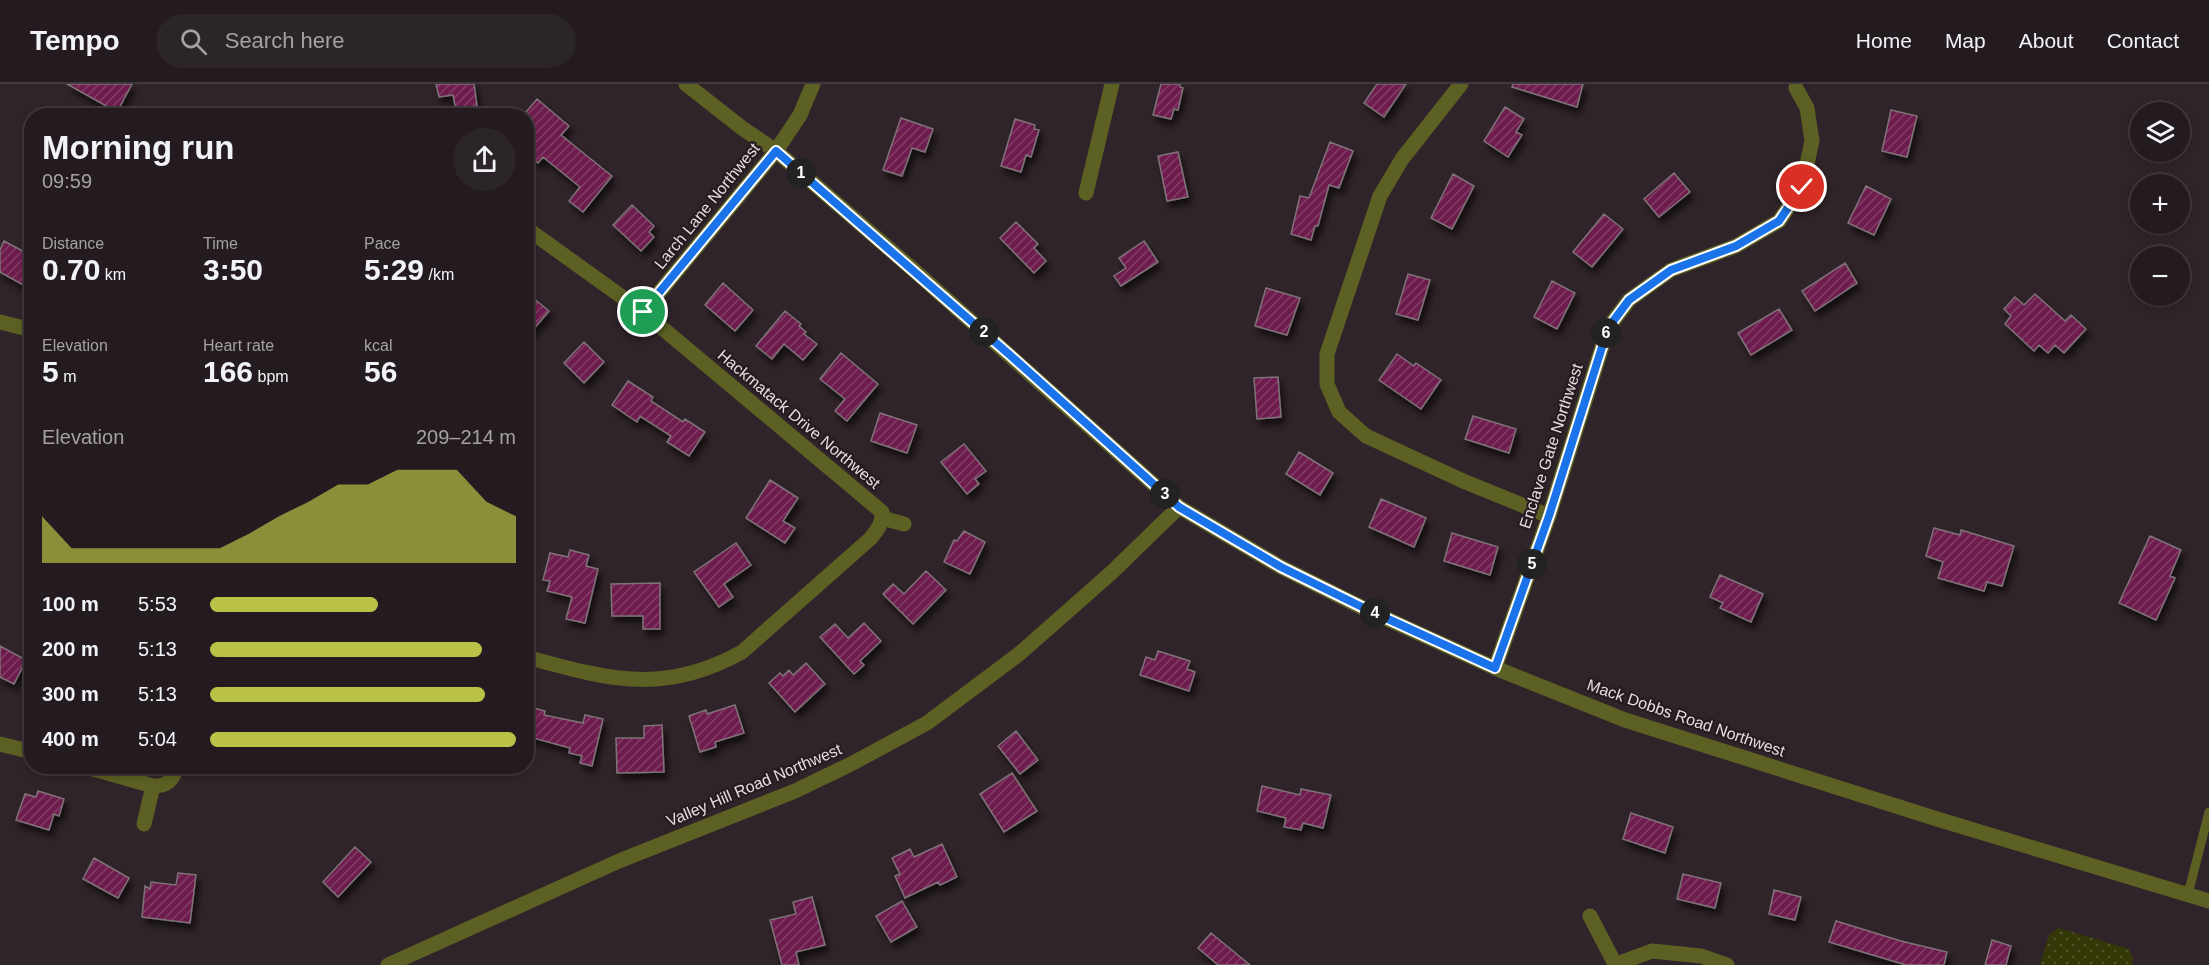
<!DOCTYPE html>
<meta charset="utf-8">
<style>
body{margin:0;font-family:Arial,sans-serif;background:#2b2428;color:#f1f3f6;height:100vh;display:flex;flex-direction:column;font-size:22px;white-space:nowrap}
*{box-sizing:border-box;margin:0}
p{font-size:20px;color:#a3a1a4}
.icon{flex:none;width:33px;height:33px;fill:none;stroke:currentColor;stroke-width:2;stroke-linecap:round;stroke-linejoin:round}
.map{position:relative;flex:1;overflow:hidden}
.sheet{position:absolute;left:24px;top:24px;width:510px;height:666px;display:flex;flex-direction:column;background:#231b1f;border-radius:24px;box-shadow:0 3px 9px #0003,0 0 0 2px #40393d}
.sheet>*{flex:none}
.fabs{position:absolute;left:2130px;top:18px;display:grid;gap:12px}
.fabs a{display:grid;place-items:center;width:60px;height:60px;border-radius:50%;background:#231b1f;box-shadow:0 3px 9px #0003,0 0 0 2px #40393d;font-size:30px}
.pin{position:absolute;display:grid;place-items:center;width:51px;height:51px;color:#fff;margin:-26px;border:3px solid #fff;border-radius:50%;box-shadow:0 2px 6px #0007}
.km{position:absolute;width:30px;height:30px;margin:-15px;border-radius:50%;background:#222;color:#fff;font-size:16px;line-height:30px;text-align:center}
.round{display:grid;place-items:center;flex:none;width:63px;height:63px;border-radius:32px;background:#2b2428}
.summary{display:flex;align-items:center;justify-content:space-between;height:102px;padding:0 18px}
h1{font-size:33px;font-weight:600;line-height:45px}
.figures{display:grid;grid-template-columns:repeat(3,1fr);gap:9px;height:102px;padding:6px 18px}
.figures div{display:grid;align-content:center}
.figures b{font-size:30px;font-weight:600}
.figures small{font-size:16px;font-weight:400}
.figures p{font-size:16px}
.chart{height:168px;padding:12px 18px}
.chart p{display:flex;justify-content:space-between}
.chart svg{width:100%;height:108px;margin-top:6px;fill:#b9c146;opacity:.7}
ul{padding:0 18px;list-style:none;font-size:20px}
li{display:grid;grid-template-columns:96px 72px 1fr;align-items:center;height:45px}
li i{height:15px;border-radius:8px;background:#b9c146}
header{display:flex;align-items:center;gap:36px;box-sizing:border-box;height:84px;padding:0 30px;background:#231b1f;border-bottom:2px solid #40393d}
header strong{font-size:28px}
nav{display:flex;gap:33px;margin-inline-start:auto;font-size:21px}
.search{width:420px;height:54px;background:#2b2428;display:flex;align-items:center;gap:15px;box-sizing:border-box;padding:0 21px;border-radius:33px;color:#a3a1a4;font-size:22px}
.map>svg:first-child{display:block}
.park{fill:url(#park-dots)}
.building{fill:url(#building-hatch);stroke:#7f7278;stroke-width:1.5;filter:url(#shadow)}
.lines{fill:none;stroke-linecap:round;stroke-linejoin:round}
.service{stroke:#5c6023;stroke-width:9}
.minor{stroke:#5c6023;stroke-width:15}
.tertiary{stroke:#5c6023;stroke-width:15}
.route-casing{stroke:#fff;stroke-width:12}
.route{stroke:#1a73e8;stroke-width:8}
.labels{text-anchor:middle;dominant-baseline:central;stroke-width:4.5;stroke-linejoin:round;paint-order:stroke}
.street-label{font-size:16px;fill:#e6dee2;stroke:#251b20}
</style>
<header>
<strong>Tempo</strong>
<div class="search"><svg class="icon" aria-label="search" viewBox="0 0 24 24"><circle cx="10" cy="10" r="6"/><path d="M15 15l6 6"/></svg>Search here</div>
<nav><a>Home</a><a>Map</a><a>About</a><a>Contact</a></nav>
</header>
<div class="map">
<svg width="2209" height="881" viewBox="0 0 2209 881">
<defs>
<pattern id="park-dots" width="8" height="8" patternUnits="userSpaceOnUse" patternTransform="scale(1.5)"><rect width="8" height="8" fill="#343706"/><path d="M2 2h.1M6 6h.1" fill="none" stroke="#51542a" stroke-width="1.8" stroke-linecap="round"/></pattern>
<pattern id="building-hatch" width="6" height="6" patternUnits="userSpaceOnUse" patternTransform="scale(1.5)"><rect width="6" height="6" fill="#6d1c4d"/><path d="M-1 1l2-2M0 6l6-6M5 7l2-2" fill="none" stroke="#823d66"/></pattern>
<filter id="shadow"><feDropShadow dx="3.5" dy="6" stdDeviation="3" flood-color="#0009"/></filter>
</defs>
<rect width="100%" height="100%" fill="#2f2429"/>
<!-- park -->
<path class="park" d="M2058 844 2129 865 2133 875 2132 881H2040L2049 851Z"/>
<!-- building -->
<path class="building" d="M67 0H132L117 28Z
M436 0H474L477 22 456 26 453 11 439 13Z
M1161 0H1180V3L1183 4 1178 26 1174 25 1171 35 1153 31Z
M1377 0H1406L1384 33 1364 19Z
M1513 0H1583L1577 23 1512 3Z
M537 15 569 42 561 51 612 92 583 128 569 117 580 103 543 73 538 79 526 69V65L532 59 526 54V28Z
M1505 23 1524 35 1516 48 1522 51 1508 73 1484 57Z
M1891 26 1917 32 1907 73 1882 67Z
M901 34 933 45 925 68 912 64 902 92 883 86Z
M1015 35 1035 41 1034 45 1039 46 1031 73 1026 71 1021 88 1001 82Z
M1330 58 1353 67 1339 104 1329 101 1318 142H1315L1311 156 1291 150 1300 112 1309 114Z
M1178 68 1188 113 1167 117 1158 72Z
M1674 89 1690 108 1659 133 1644 115Z
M1453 90 1474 102 1452 145 1431 134Z
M1866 102 1891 115 1874 151 1848 139Z
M632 121 654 142 649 148 654 153 641 167 613 141Z
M1604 130 1623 145 1592 183 1573 168Z
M1016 138 1038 160 1034 164 1046 177 1034 189 1000 154Z
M4 157 32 172V191L25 202 0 188V166Z
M1144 157 1158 178 1121 202 1114 192 1126 184 1119 174Z
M1845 179 1857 199 1815 227 1802 207Z
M1408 190 1430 196 1418 236 1396 230Z
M1552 197 1575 209 1557 245 1534 233Z
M723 199 753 226 735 247 705 221Z
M1266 204 1300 214 1287 251 1255 242Z
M2035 210 2065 237 2071 231 2086 245 2064 269 2055 261 2048 269 2039 261 2034 267 2005 240 2011 232 2004 225 2015 213 2024 221Z
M532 213 549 227 526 254V220Z
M1779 225 1792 246 1751 271 1738 249Z
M785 227 801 240 799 242 806 248 804 250 817 260 803 276 784 260 772 275 756 262Z
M584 258 604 278 584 299 564 279Z
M841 269 878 300 847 337 835 327 845 315 820 295Z
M1397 270 1414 282 1416 279 1441 296 1421 325 1379 296Z
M1278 293 1281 333 1257 335 1254 294Z
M628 297 653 313 651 317 683 338 685 335 705 348 689 372 667 358 671 352 640 332 637 338 612 321Z
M880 329 917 341 907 369 871 357Z
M1473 332 1516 345 1509 369 1465 355Z
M964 360 986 387 975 395 979 400 967 410 941 378Z
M1299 368 1333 389 1320 411 1286 390Z
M770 396 798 414 783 437 795 444 785 459 746 434Z
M1381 415 1426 434 1414 463 1369 443Z
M1934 444 1960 451 1961 446 2014 462 2002 502 1987 498 1984 507 1938 494 1943 478 1926 472Z
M964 447 985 458 970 490 944 478 954 456 957 457Z
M1452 449 1498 463 1490 491 1444 477Z
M2150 452 2181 466 2170 492 2175 494 2156 536 2119 519Z
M736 459 751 481 724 500 733 513 719 523 694 488Z
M570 466 589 471 586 482 598 485 585 539 566 535 572 513 547 507 550 497 543 496 550 469 568 473Z
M926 487 946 506 913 540 883 510 893 500 904 510Z
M1720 491 1763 510 1751 538 1720 524 1723 519 1710 513Z
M660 499V545H643V532H612L611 500Z
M864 539 881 557 860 577 864 581 854 590 820 553 835 540 848 554Z
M0 562 26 576 14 600 0 593Z
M1158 567 1190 577 1187 585 1195 588 1189 607 1140 591 1146 573 1155 576Z
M806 579 825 600 795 628 769 599 780 589 783 592 789 586 793 591Z
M735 621 744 649 715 658 716 663 700 668 689 632 706 626 707 630Z
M526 622 545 627 544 631 583 639 585 631 603 635 592 682 580 679 582 672 569 669 570 664 526 652Z
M662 641 664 688 617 689 616 654H644V642Z
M1016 647 1038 676 1020 690 998 662Z
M1012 689 1037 727 1004 748 980 710Z
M1262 702 1300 711 1301 705 1331 711 1323 744 1303 739 1301 746 1284 743 1286 734 1257 727Z
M38 707 64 715 59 732 54 730 49 746 16 736 25 710 36 713Z
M1631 729 1673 743 1665 769 1623 755Z
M942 760 957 793 940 801 938 798 905 814 895 792 900 790 892 774 910 765 914 773Z
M355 763 371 778 338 813 323 798Z
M94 774 129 794 118 814 83 795Z
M178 789 196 791 190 839 142 833 145 802 150 805 151 798 176 801Z
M1683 790 1721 799 1715 824 1677 815Z
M1774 806 1801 813 1795 836 1769 830Z
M812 813 825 861 796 868 799 881H782L770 836 796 830 793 818Z
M902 817 917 843 891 858 876 832Z
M1836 837 1901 857 1947 868 1944 881H1906L1829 858Z
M1211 849 1250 881H1218L1198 864Z
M1992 856 2011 862 2006 881H1985Z"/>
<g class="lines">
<!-- service -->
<path class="service" d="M2188 810 2209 728"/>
<!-- minor -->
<path class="minor" d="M1461 0 1402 75 1380 112 1327 270V300L1339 328 1366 352 1463 397 1549 432
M1086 109 1112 0
M526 144 643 228 882 428C883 439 877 446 871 454L742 568C663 612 608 595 526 573
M643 228 776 67 800 31 813 0
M0 238 32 246
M882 434 904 440
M1495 584 1549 432 1608 244 1629 216 1671 186 1736 162 1779 137 1802 103 1812 57 1807 24 1796 4
M0 660 32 668
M83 682 153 702C168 702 173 696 177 682
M144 740 153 702
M1590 832 1615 880
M388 881 619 777 795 707 851 680 927 639 1019 570 1111 489 1179 423
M1614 881 1652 867 1701 872 1727 881"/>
<!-- tertiary -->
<path class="tertiary" d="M686 0 742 44 776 67 916 188 1179 423 1281 483 1363 524 1495 584 1625 636 1937 735 2209 817"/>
</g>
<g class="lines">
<!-- route casing -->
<g class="route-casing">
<path id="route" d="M643 228 776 67 1011 272 1179 423 1281 483 1364 524 1495 584 1549 432 1608 244 1629 216 1671 186 1736 162 1779 137 1802 103"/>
</g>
<!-- route -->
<use href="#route" class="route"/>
</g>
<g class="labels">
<!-- street labels -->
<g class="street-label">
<text transform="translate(707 122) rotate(-51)">Larch Lane Northwest</text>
<text transform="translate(799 335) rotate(40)">Hackmatack Drive Northwest</text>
<text transform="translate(1551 362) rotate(-72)">Enclave Gate Northwest</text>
<text transform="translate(1686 634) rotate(19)">Mack Dobbs Road Northwest</text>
<text transform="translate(754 701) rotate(-23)">Valley Hill Road Northwest</text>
</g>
</g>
</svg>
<div class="fabs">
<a><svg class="icon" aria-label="layers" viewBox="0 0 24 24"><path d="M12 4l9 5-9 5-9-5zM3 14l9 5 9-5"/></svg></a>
<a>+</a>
<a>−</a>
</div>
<div class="pin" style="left:643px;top:228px;background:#1e9e55"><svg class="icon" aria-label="arrive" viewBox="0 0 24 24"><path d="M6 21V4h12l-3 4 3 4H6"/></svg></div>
<div class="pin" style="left:1802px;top:103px;background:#d93025"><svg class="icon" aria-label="check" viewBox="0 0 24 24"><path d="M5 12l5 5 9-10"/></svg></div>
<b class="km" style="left:801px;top:89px">1</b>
<b class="km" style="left:984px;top:248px">2</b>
<b class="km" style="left:1165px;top:410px">3</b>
<b class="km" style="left:1375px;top:529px">4</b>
<b class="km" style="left:1532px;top:480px">5</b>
<b class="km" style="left:1606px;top:249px">6</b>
<section class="sheet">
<div class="summary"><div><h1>Morning run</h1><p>09:59</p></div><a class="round"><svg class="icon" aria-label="share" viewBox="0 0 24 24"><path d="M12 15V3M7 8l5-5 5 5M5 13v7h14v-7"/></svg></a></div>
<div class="figures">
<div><p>Distance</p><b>0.70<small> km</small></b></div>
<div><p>Time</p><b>3:50</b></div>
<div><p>Pace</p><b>5:29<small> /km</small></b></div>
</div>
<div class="figures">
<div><p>Elevation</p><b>5<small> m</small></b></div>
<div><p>Heart rate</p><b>166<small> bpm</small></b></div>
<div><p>kcal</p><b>56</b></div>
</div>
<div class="chart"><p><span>Elevation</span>209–214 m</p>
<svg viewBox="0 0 160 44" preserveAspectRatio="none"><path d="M0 44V25L10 38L20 38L30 38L40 38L50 38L60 38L70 32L80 25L90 19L100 12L110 12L120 6L130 6L140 6L150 19L160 25V44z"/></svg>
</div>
<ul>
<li><b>100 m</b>5:53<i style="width:55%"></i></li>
<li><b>200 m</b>5:13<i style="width:89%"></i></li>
<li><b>300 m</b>5:13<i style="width:90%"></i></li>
<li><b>400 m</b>5:04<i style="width:100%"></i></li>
</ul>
</section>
</div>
